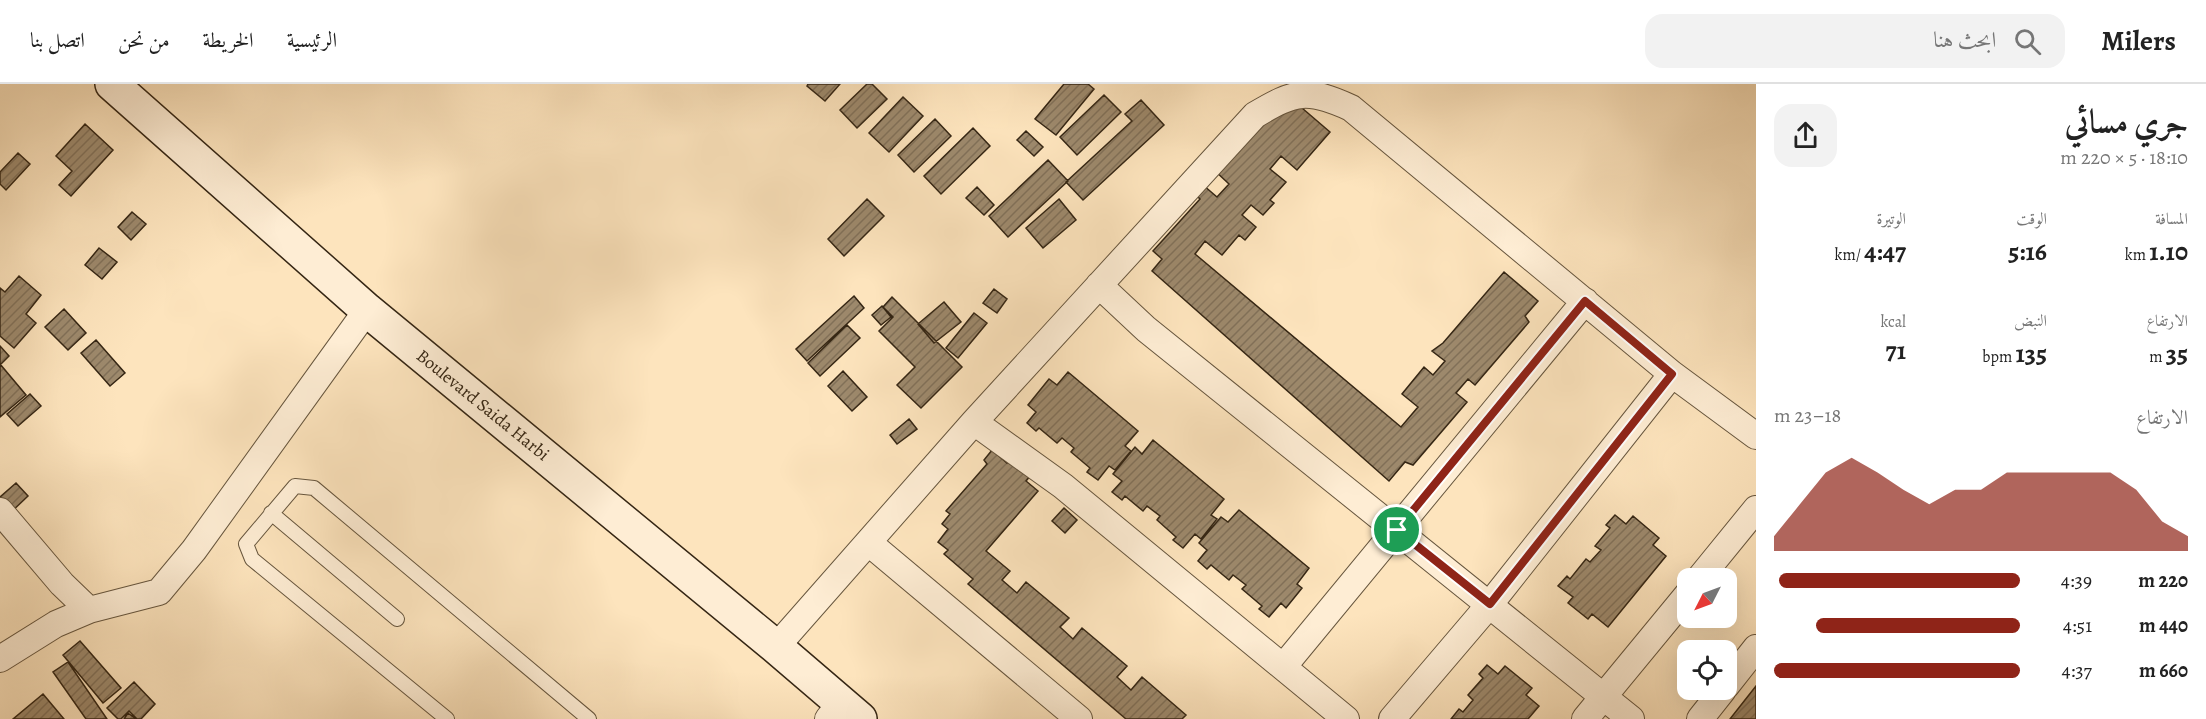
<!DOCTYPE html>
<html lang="ar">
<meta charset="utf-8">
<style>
body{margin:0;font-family:Alegreya,Amiri,serif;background:#f2f2f2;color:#222;direction:rtl;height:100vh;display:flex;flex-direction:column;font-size:22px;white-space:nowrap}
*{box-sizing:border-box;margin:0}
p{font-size:20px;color:#767676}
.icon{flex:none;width:33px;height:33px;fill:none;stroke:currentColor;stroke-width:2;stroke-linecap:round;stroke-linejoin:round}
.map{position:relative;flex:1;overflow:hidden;direction:ltr}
.side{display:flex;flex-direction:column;background:#fff;width:450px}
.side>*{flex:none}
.needle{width:39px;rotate:228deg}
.tools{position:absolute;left:1677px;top:484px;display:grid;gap:12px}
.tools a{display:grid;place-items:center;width:60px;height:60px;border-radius:12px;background:#fff;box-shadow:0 6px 24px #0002;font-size:30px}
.pin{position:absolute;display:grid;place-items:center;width:51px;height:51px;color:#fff;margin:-26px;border:3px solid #fff;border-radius:50%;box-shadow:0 2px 6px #0007}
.round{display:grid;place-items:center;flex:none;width:63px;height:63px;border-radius:18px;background:#f2f2f2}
.overview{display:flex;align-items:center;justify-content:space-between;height:102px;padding:0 18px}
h1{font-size:33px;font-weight:700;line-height:45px}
.stats{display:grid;grid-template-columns:repeat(3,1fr);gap:9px;height:102px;padding:6px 18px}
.stats div{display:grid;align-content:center}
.stats b{font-size:26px;font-weight:700}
.stats small{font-size:16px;font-weight:400}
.stats p{font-size:16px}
.chart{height:168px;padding:12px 18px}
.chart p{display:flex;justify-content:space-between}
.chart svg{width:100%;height:108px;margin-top:6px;fill:#8f2418;opacity:.7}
ul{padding:0 18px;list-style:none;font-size:20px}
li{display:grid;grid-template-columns:96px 72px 1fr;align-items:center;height:45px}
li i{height:15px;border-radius:8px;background:#8f2418}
header{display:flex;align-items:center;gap:36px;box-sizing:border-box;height:84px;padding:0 30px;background:#fff;border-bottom:2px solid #e0e0e0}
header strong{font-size:28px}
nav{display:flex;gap:33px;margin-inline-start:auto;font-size:21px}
.search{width:420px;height:54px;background:#f2f2f2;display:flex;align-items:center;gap:15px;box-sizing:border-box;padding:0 21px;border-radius:18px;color:#767676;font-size:22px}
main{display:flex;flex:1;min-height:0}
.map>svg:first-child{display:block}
.building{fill:url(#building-hatch);stroke:#352614;stroke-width:1.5}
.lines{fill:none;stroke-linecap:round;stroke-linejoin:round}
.lane-casing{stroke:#67563e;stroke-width:16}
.street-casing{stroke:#67563e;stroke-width:28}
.secondary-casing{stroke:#352614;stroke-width:36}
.lane{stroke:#feedd4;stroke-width:14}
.street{stroke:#feedd4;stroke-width:26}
.secondary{stroke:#feedd4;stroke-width:33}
.route-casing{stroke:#fff;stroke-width:12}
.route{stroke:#8f2418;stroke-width:8}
.labels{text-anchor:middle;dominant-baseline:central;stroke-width:4.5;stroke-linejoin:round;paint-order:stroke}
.street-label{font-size:18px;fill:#352614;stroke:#feedd4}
</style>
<header>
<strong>Milers</strong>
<div class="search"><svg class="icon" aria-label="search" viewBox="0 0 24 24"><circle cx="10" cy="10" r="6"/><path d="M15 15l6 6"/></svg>ابحث هنا</div>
<nav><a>الرئيسية</a><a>الخريطة</a><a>من نحن</a><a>اتصل بنا</a></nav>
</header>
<main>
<section class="side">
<div class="overview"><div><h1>جري مسائي</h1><p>18:10 · 5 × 220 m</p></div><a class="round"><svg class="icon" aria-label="share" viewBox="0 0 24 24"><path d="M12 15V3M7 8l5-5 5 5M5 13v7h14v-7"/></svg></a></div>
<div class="stats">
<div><p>المسافة</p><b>1.10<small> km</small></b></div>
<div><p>الوقت</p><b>5:16</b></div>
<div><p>الوتيرة</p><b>4:47<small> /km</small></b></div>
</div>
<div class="stats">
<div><p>الارتفاع</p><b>35<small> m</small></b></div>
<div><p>النبض</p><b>135<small> bpm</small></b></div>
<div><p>kcal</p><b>71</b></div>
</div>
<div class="chart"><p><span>الارتفاع</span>18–23 m</p>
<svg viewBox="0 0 160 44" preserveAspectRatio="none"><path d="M0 44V38L10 25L20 12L30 6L40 12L50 19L60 25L70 19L80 19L90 12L100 12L110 12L120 12L130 12L140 19L150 32L160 38V44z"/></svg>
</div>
<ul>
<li><b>220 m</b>4:39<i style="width:98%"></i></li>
<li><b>440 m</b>4:51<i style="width:83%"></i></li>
<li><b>660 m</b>4:37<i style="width:100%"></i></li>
</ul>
</section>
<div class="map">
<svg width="1756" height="635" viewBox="0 0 1756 635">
<defs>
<pattern id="building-hatch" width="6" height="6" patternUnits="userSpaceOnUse" patternTransform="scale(1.5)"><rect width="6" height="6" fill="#9d896c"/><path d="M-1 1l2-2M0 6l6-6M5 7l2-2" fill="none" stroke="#817058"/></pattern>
</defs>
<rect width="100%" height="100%" fill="#fde4bd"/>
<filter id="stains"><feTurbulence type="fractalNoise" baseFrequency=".00333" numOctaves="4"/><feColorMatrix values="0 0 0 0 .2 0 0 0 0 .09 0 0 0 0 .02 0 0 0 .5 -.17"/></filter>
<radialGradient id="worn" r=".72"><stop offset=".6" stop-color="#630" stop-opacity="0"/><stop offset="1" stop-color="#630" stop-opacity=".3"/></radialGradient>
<!-- building -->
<path class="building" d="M808 0H840L825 17 807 2Z
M867 0H872L887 15 857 44 840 26Z
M1064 0H1088L1094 5 1056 51 1035 35Z
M1104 11 1121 28 1077 71 1060 53Z
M903 13 923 32 889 68 869 49Z
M1141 16 1164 41 1083 116 1066 98 1132 37 1125 30Z
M1295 18 1330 48 1297 86 1281 72 1270 85 1286 98 1270 116 1274 119 1263 131 1251 121 1242 131 1256 143 1245 156 1239 151 1222 171 1205 157 1195 170 1401 343 1418 323 1402 310 1424 283 1433 291 1445 277 1432 267 1443 259 1504 188 1538 217 1525 232 1529 238 1475 301 1468 295 1456 309 1467 318 1413 381 1405 378 1389 397 1152 187 1162 175 1153 167 1200 115 1195 110 1203 101 1217 113 1229 100 1212 84 1265 32Z
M935 35 951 52 914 88 898 71Z
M85 40 113 66 71 112 59 101 72 87 56 72Z
M973 44 990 62 941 110 924 92Z
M1026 47 1043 63 1034 72 1017 56Z
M18 69 30 80 6 106 0 100V88Z
M1048 76 1068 97 1008 153 989 132Z
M977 103 994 121 984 131 966 114Z
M867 115 884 132 844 172 828 155Z
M1059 115 1076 136 1043 164 1026 144Z
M132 128 146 140 131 156 118 143Z
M99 164 117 178 102 195 85 181Z
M19 192 41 211 26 230 36 239 14 264 0 252V204L5 208Z
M994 205 1007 215 997 229 983 219Z
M854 212 864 224 807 277 796 265Z
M892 213 962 283 921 324 897 301 915 283 879 247 893 233 883 223Z
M944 218 961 238 934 259 918 240Z
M882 222 891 233 881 241 872 231Z
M64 225 86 249 68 266 45 243Z
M974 229 987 239 958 274 946 264Z
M847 241 860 254 820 292 808 279Z
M96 256 125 289 110 302 81 269Z
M0 262 9 272 0 281Z
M0 280 26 311 0 333Z
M843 287 867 313 852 327 828 302Z
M1068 288 1138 347 1125 362 1131 367 1115 386 1109 382 1098 396 1087 388 1090 384 1071 368 1074 364 1062 354 1057 359 1039 344 1036 347 1027 339 1036 328 1028 321 1049 295 1057 301Z
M30 310 41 322 18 342 7 330Z
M909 335 917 345 897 360 890 351Z
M1153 356 1224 415 1211 431 1217 435 1201 455 1195 450 1183 464 1173 456 1176 453 1157 436 1160 432 1147 422 1143 427 1125 412 1122 416 1112 408 1122 397 1113 390 1135 363 1142 370Z
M992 366 1007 379 1010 374 1031 391 1026 397 1038 407 986 467 1010 487 1002 496 1017 509 1026 498 1069 534 1060 543 1073 555 1082 544 1127 582 1117 593 1131 606 1142 593 1186 631 1182 635H1126L968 500 973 495 944 470 948 466 938 458 948 445 942 440 950 430 946 427 987 380 984 376Z
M16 399 28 412 8 431 0 422V413Z
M1064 424 1077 436 1065 449 1052 437Z
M1239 426 1309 484 1297 500 1302 504 1286 524 1281 519 1269 533 1259 525 1262 522 1242 505 1246 501 1233 491 1229 496 1211 481 1207 485 1198 477 1207 466 1199 459 1221 433 1228 438Z
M1615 431 1626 440 1633 432 1659 454 1653 461 1666 472 1608 543 1592 530 1588 535 1568 519 1573 513 1558 502 1567 492 1570 495 1586 475 1590 478 1601 466 1595 462 1610 444 1606 441Z
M80 557 121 604 103 619 63 571Z
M68 578 107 635H86L53 588Z
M1487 581 1498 590 1505 582 1532 604 1526 611 1539 622 1528 635H1451L1459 625 1463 628 1473 616 1468 611 1483 594 1479 590Z
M134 598 155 620 141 635H137L129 627 121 635H118L107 624Z
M1756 602V635H1730Z
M43 610 64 635H13Z
M128 629 136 635H124Z"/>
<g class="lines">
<!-- lane casing -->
<g class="lane-casing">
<path id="lane" d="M271 429 397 535
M447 635 252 475 246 460 295 402 314 404 589 635"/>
</g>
<!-- street casing -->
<g class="street-casing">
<path id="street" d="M1099 201 1146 245 1631 635
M974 338 1063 402 1346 635
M0 427 62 500 89 526
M869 459 1079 635
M1699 495 1756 425
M776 563 974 338 1255 31C1295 7 1308 4 1351 24L1672 290 1756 352
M0 575 56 540 89 526 159 508 194 466 367 226
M1283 583 1585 217
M1726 602 1756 564
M828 635 841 619
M1392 635 1490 520 1672 290
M1585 635 1688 510
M1700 635 1723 606"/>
</g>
<!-- secondary casing -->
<g class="secondary-casing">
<path id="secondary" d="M112 0 367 226 776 563 860 635"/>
</g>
<!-- lane -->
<use href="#lane" class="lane"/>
<!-- street -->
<use href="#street" class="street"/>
<!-- secondary -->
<use href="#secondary" class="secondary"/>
</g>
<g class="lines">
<!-- route casing -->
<g class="route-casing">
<path id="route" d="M1585 217 1672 290 1490 520 1397 446Z"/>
</g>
<!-- route -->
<use href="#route" class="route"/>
</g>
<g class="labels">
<!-- street labels -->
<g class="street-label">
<text transform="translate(483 321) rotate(39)">Boulevard Saida Harbi</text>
</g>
</g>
<rect width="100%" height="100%" filter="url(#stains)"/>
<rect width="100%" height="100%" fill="url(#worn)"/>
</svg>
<div class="tools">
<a><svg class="needle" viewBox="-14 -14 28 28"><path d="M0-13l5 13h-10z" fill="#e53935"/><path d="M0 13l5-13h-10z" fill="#767676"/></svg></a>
<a><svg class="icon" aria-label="locate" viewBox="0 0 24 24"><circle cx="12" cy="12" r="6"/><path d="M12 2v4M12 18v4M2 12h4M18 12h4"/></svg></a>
</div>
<div class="pin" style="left:1397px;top:446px;background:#1e9e55"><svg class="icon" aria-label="arrive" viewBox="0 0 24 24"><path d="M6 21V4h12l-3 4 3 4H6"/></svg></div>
</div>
</main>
